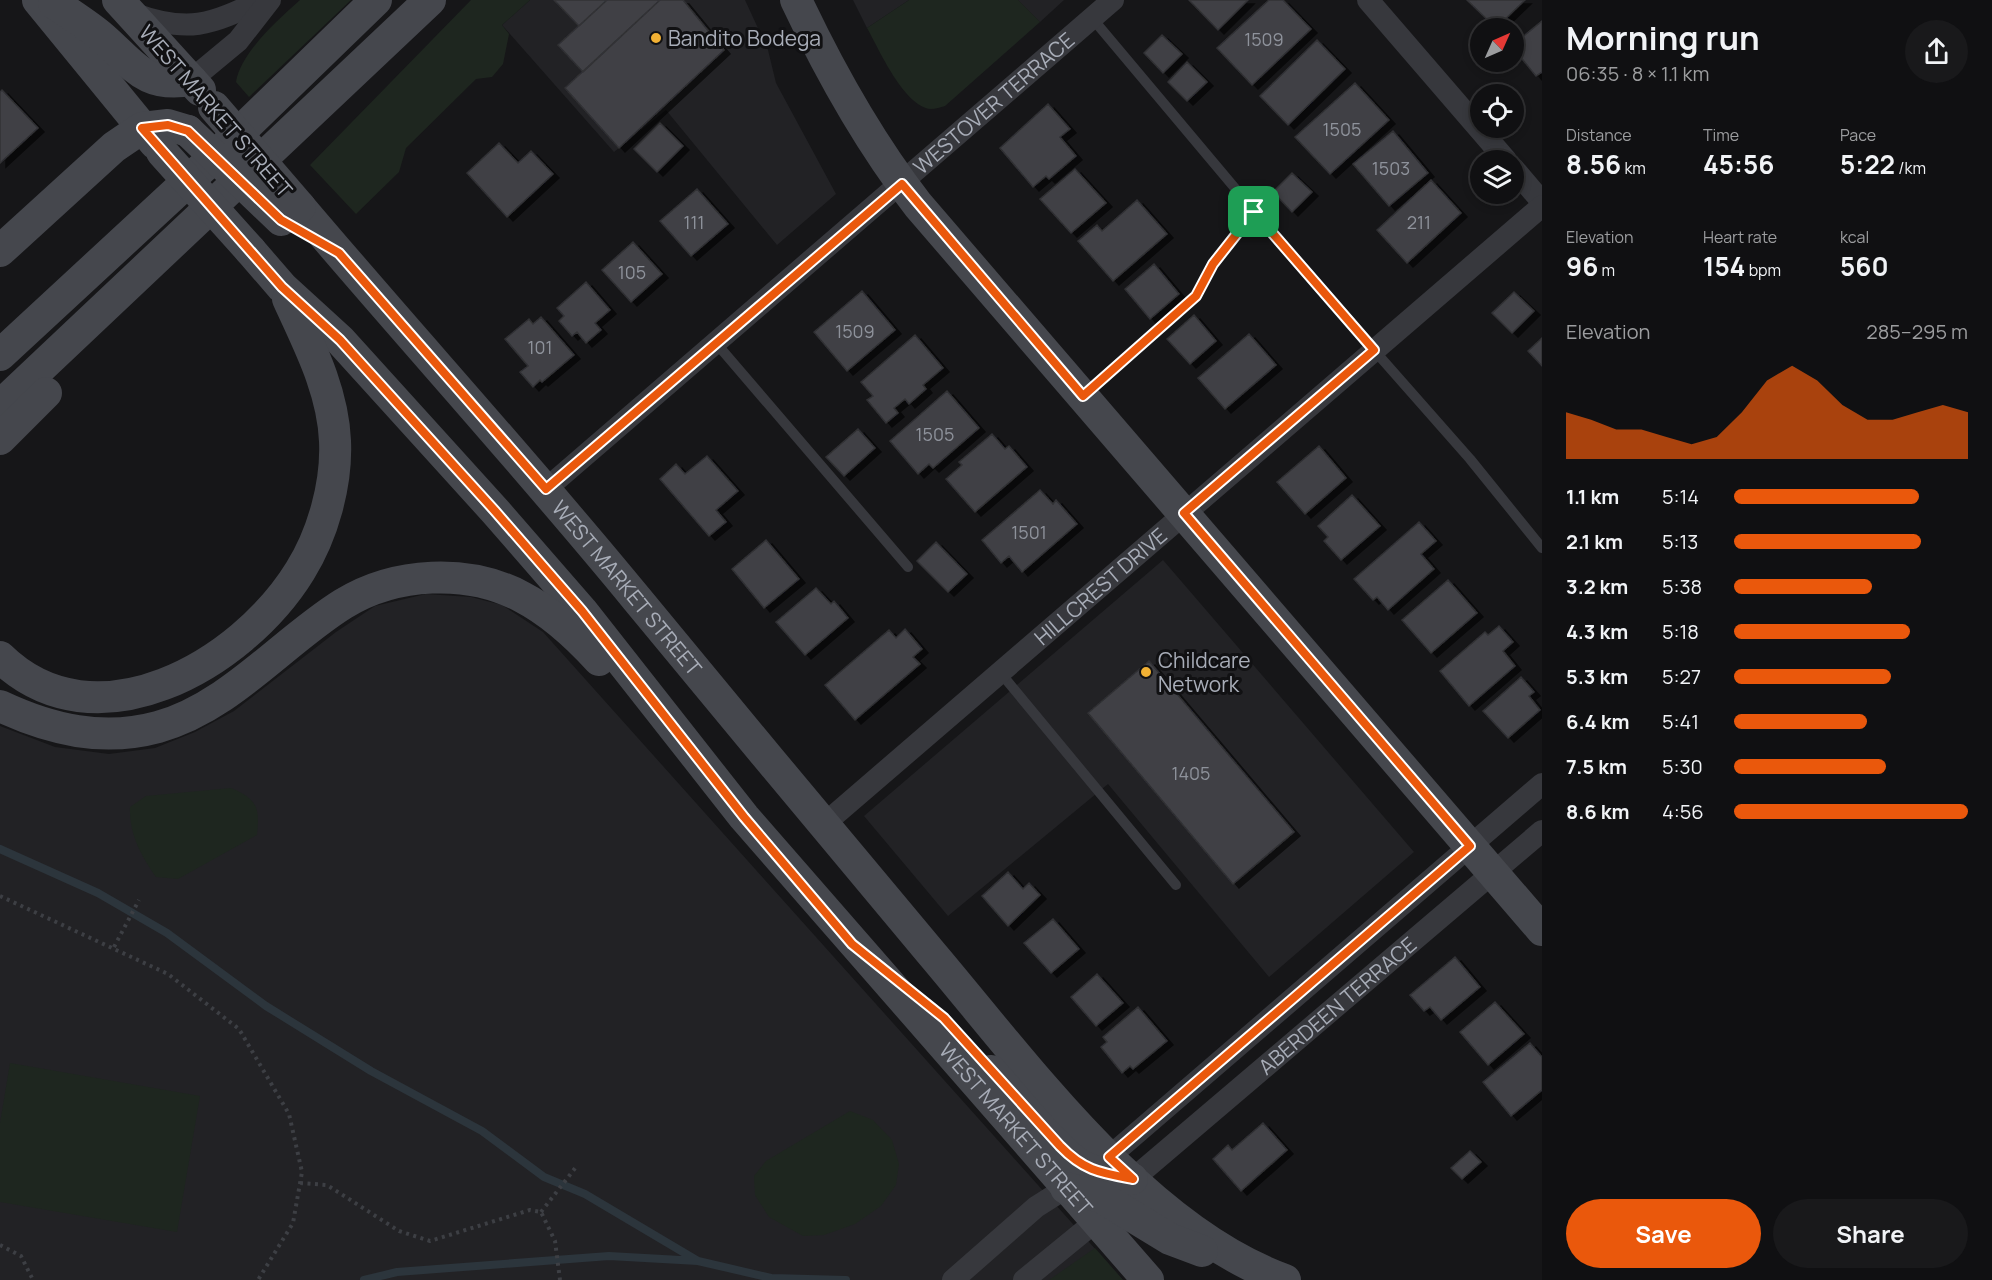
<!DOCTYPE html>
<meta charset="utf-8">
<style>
body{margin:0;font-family:Manrope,sans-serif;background:#19191b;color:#f1f3f6;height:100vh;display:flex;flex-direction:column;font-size:22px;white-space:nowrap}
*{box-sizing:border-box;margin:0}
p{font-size:20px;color:#9c9d9f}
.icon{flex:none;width:33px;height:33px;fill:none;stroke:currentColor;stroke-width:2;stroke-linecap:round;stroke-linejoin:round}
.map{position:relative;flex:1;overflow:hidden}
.side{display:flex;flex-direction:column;background:#101012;width:450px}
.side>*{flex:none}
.needle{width:39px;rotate:45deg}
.fabs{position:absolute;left:1470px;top:18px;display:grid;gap:12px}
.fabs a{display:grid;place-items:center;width:54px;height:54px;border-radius:50%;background:#101012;box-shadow:0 3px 9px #0003,0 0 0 2px #303032;font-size:30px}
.pin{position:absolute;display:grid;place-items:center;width:51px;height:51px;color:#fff;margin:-26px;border-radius:12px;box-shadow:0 3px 9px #0006}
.round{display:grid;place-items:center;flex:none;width:63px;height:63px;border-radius:32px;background:#19191b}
.summary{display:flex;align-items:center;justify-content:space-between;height:102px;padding:0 24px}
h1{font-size:33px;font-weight:700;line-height:45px}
.stats{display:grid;grid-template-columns:repeat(3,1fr);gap:9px;height:102px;padding:6px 24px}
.stats div{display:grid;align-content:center}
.stats b{font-size:26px;font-weight:700}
.stats small{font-size:16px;font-weight:400}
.stats p{font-size:16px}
.chart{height:168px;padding:12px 24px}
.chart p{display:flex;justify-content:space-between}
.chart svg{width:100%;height:108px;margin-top:6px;fill:#ea580c;opacity:.7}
.primary-button{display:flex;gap:12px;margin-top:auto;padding:12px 24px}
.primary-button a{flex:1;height:69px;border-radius:36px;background:#ea580c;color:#fff;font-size:24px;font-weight:700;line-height:69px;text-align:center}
.primary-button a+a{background:#19191b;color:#f1f3f6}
ul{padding:0 24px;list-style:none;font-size:20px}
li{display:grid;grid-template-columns:96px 72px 1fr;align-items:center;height:45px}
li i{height:15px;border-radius:8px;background:#ea580c}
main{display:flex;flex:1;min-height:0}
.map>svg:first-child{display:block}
.built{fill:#222225}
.green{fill:#1e261f}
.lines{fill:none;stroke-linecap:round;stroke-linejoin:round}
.stream{stroke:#2c353c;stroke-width:8}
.building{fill:#404145;stroke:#303034;stroke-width:1.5;filter:url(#shadow)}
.path{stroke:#3d3f44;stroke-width:4;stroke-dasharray:3 4.5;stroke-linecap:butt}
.lane{stroke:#37383d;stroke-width:10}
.street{stroke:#37383d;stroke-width:22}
.secondary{stroke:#45474d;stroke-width:32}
.secondary-bridge{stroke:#45474d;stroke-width:32}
.route-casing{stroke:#fff;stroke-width:12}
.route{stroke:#ea580c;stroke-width:8}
.poi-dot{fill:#f2b134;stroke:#111113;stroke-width:2}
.labels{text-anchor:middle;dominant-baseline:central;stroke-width:6;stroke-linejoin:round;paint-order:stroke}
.number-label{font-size:18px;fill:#8e929b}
.poi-label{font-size:21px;fill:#a8adb8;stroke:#111113;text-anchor:start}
.street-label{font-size:21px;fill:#a8adb8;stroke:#111113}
</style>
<main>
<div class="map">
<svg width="1542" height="1280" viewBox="0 0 1542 1280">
<defs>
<filter id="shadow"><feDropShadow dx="6" dy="4" stdDeviation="0" flood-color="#0009"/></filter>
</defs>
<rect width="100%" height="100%" fill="#161618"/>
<!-- built -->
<path class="built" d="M530 0H745L768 50 776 83 836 194 777 245 666 110 614 152 502 25Z
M853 0H909L867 28Z
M1018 0H1064L1040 22Z
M1163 560 1414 852 1269 977 1108 784 948 916 864 816Z
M426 594 471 597 502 605 543 632 1123 1280H0V726L55 747 109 754 155 748 195 732 234 711 336 632 375 606Z"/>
<!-- green -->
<path class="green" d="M300 0H351L249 97 236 82C241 52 278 20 300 0Z
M471 0H530L502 25 509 34 503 64 492 77 476 79 406 148 399 172 356 214 310 165Z
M909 0H1018L1040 22 945 106C941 107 935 109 931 109 904 107 879 49 867 28Z
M231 788C257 799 260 807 257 835L178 879 156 877C141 855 129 834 130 807L146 796Z
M10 1063 200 1096 177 1232 0 1202V1123Z
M850 1111 873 1120 892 1140 899 1164 896 1185 881 1206 855 1224 824 1235 803 1236 769 1217 755 1195 754 1176 766 1161Z
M1095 1248 1123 1280H1049Z"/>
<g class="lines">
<!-- stream -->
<path class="stream" d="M0 849 98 893 167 933 266 1006 371 1071 482 1131 544 1177 585 1194 698 1261
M364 1280 397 1272 609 1256 698 1261 771 1278 846 1280"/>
</g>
<!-- building -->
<path class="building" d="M554 0H607L579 26Z
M607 0H660L583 72 558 45Z
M660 0H683L724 50 619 148 565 88Z
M1189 0H1248L1218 30Z
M1269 0H1283L1311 29 1252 85 1217 48Z
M1467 0H1525L1496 28Z
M1542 21V72L1536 76 1514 49V44Z
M1162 35 1182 54 1163 73 1144 53Z
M1317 40 1345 69 1288 125 1260 96Z
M1187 62 1207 82 1187 101 1168 82Z
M1355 83 1389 120 1330 174 1295 137Z
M2 90 38 128 0 163V92Z
M1048 104 1070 129 1060 137 1076 156 1049 179 1046 176 1033 187 1000 148Z
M660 123 683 146 657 172 634 149Z
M1393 131 1428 173 1389 206 1353 164Z
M499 143 518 163 531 151 553 174 507 217 467 173Z
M1075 169 1106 203 1071 233 1040 199Z
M1292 173 1312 192 1292 212 1273 192Z
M1431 180 1461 213 1407 263 1377 230Z
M697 189 728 224 691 256 660 221Z
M1137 200 1167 234 1113 281 1078 241 1097 225 1102 231Z
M633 242 662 274 631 302 602 270Z
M1154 264 1179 294 1150 319 1125 289Z
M586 282 610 310 595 323 601 330 586 343 577 332 572 336 559 321 564 316 557 308Z
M862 291 895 330 847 371 814 332Z
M1514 292 1534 311 1512 333 1492 313Z
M1194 315 1216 341 1190 364 1167 339Z
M541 317 574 355 542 382 540 380 533 387 520 372 528 366 505 339 529 319 533 324Z
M1249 334 1276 365 1225 409 1198 378Z
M915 335 943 368 923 385 926 389 909 404 905 399 894 408 898 413 886 423 867 400 873 396 861 382Z
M1542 338V366L1528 351Z
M947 391 979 428 933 468 929 464 918 474 890 441Z
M858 429 875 448 844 476 826 457Z
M992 434 1005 449 1009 446 1027 467 975 512 946 479 962 465 959 462Z
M1319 446 1346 478 1305 514 1277 482Z
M707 456 738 491 716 510 726 522 709 536 660 479 676 464 685 474Z
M1040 490 1053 504 1056 500 1077 524 1022 572 1009 556 1001 563 982 540Z
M1352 495 1380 526 1341 560 1324 541 1328 537 1318 526Z
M1419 522 1436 541 1421 554 1434 569 1388 610 1377 597 1373 600 1354 579Z
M766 540 799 579 764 608 732 569Z
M936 542 967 574 948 592 917 561Z
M1448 580 1477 613 1431 653 1402 620Z
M816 588 831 604 834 601 848 618 805 655 776 622Z
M1499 626 1513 642 1503 651 1515 666 1469 706 1440 671 1485 632 1488 635Z
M905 629 922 649 913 657 920 664 855 720 825 685 889 630 896 638Z
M1149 661 1294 832 1233 884 1088 713Z
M1521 677 1534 692 1529 696 1540 710 1508 738 1483 711Z
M1008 872 1023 889 1029 883 1040 895 1008 926 982 896Z
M1053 919 1079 949 1051 973 1024 943Z
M1455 957 1480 987 1441 1020 1430 1007 1424 1011 1410 995Z
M1097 974 1123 1003 1096 1026 1071 997Z
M1495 1002 1524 1034 1488 1065 1460 1032Z
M1138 1007 1167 1041 1133 1069 1130 1066 1122 1073 1101 1047 1107 1042 1103 1037Z
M1530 1043 1542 1057V1090L1511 1116 1483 1082Z
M1263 1123 1287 1150 1241 1191 1213 1159 1228 1145 1232 1150Z
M1470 1151 1481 1162 1462 1179 1451 1168Z"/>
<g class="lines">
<!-- path -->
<path class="path" d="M0 896 168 974 239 1029 289 1114 302 1172 293 1223 258 1280
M114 947 139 900
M300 1183 327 1185 399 1231 430 1241 530 1210 541 1212 555 1241 560 1280
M541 1212 576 1167
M0 1245 21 1256 33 1280"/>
<!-- lane -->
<path class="lane" d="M1092 18 1307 274 1470 459 1542 548
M716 343 908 567
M1084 395 1196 296 1213 264 1254 212
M999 671 1176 885"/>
<!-- street -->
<g class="street">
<path d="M1368 0 1506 160"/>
<path d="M132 13C188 34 210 25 262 0"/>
<path d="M191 80 238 41 270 0"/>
<path d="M1514 169 1542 202"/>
<path id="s1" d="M546 489 1113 0"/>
<path id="s2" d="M823 825 1542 206"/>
<path d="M1109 1157 1542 784"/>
<path id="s3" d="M1133 1179 1542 831"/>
<path d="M953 1280 1036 1207 1066 1188"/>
<path d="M1024 1280 1095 1222"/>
</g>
<!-- secondary -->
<g class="secondary">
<path d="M38 0 155 143"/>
<path d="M118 0 200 90"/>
<path d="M796 0C830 72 869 142 918 205L1542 930"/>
<path d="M54 3C70 14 88 25 103 38 134 65 144 88 191 80"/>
<path id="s4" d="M300 207C411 338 527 465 636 598 734 717 833 836 932 954 1026 1065 1145 1230 1285 1280"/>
<path id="s5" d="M250 250 282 287 340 340 495 511 582 611 744 817 1148 1280"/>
<path d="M0 251 114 147 142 128 168 125 188 131"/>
<path d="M0 355 213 158 376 0"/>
<path d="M0 406 430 0"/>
<path d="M0 439 46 393"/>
<path d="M0 657C95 750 242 665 300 571 323 534 337 484 335 441 333 390 308 343 288 299"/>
<path d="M0 706C51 730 103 742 158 727 230 707 282 642 343 604 395 572 468 568 522 597 551 612 577 636 599 660"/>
<path d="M991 1071C1012 1094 1058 1153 1082 1166 1097 1174 1116 1176 1132 1179"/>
<path d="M1066 1188 1101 1197 1170 1239 1202 1251"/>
</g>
<!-- secondary-bridge -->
<path class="secondary-bridge" d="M214 107 300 207
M188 131 281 220
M162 152 250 250"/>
</g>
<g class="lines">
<!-- route casing -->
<g class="route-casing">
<path id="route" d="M168 125 188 131 281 220 339 253 546 489 902 184 1083 396 1196 296 1213 264 1254 212 1374 350 1184 513 1470 846 1109 1157 1133 1179C1101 1173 1084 1171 1060 1146L944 1018 852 944 744 817 582 611 495 511 340 340 282 287 142 128Z"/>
</g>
<!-- route -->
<use href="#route" class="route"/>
</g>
<!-- markers -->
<g class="poi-dot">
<circle cx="656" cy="38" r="6"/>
<circle cx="1146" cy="672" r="6"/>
</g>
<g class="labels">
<!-- number labels -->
<g class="number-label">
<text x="1264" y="39">1509</text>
<text x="1342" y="129">1505</text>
<text x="1391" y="168">1503</text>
<text x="694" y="222">111</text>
<text x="1419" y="222">211</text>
<text x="632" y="272">105</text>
<text x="855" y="331">1509</text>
<text x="540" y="347">101</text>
<text x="935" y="434">1505</text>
<text x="1029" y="532">1501</text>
<text x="1191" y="773">1405</text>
</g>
<!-- poi labels -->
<g class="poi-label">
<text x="668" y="38">Bandito Bodega</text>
<text x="1158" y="660">Childcare<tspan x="1158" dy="24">Network</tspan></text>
</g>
<!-- street labels -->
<g class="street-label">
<text stroke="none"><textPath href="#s1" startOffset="591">WESTOVER TERRACE</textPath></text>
<text transform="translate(216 111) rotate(49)">WEST MARKET STREET</text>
<text stroke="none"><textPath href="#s2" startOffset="366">HILLCREST DRIVE</textPath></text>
<text stroke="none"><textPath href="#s4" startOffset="502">WEST MARKET STREET</textPath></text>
<text stroke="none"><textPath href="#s3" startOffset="268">ABERDEEN TERRACE</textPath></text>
<text stroke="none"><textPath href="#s5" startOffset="1167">WEST MARKET STREET</textPath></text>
</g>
</g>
</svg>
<div class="fabs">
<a><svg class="needle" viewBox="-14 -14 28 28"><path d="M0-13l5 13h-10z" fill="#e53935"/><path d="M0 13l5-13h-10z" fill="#9c9d9f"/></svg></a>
<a><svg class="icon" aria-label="locate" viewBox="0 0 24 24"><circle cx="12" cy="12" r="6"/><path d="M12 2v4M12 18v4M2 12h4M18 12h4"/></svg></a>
<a><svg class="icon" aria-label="layers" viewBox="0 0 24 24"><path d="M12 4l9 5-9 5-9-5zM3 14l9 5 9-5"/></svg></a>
</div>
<div class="pin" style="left:1254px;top:212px;background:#1e9e55"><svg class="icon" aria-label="arrive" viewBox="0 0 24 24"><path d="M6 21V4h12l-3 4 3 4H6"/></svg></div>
</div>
<section class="side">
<div class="summary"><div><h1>Morning run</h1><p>06:35 · 8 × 1.1 km</p></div><a class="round"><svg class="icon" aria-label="share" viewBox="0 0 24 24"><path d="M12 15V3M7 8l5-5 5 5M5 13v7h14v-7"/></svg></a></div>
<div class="stats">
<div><p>Distance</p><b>8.56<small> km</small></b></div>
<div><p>Time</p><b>45:56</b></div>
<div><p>Pace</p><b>5:22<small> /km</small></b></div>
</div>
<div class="stats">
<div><p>Elevation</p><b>96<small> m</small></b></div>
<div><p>Heart rate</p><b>154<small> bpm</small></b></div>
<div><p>kcal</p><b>560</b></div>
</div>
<div class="chart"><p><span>Elevation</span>285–295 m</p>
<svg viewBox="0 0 160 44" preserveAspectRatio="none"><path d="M0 44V25L10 28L20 32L30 32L40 35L50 38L60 35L70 25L80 12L90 6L100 12L110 22L120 28L130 28L140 25L150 22L160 25V44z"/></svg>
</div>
<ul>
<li><b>1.1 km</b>5:14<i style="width:79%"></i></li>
<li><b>2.1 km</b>5:13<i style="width:80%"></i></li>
<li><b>3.2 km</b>5:38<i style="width:59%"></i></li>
<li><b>4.3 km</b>5:18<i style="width:75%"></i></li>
<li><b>5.3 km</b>5:27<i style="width:67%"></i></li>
<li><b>6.4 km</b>5:41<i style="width:57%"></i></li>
<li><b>7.5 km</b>5:30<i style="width:65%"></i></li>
<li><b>8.6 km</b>4:56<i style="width:100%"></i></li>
</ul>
<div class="primary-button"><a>Save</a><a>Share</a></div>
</section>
</main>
